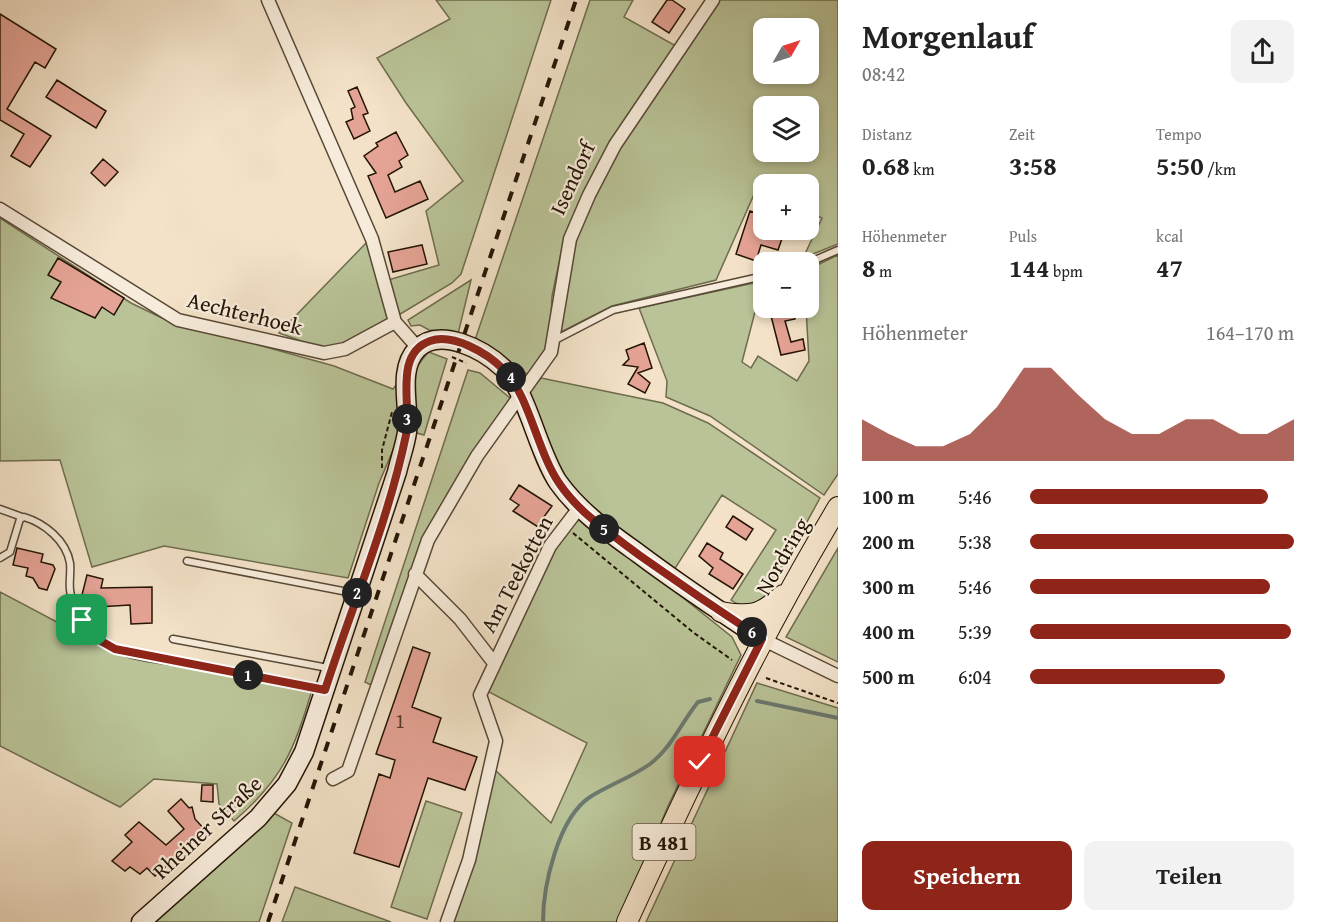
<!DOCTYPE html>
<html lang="de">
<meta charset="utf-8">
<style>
body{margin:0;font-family:"Gentium Book Plus",serif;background:#f2f2f2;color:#222;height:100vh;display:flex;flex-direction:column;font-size:22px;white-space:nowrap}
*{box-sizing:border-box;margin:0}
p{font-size:20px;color:#767676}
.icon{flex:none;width:33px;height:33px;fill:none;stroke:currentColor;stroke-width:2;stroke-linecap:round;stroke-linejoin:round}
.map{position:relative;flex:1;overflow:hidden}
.side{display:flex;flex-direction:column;background:#fff;width:480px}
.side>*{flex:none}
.needle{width:39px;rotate:51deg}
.buttons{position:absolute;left:753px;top:18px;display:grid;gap:12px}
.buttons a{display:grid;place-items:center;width:66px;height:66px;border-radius:12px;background:#fff;box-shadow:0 3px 9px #0003;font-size:30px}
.pin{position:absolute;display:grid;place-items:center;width:51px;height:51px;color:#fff;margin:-26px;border-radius:12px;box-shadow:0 3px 9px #0006}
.km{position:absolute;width:30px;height:30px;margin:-15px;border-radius:50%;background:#222;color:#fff;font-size:16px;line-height:30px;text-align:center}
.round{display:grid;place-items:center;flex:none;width:63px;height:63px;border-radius:12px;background:#f2f2f2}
.headline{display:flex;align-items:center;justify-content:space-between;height:102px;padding:0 24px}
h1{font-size:33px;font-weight:800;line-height:45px}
.figures{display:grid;grid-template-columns:repeat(3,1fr);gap:9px;height:102px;padding:6px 24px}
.figures div{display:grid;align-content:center}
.figures b{font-size:26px;font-weight:800}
.figures small{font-size:16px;font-weight:400}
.figures p{font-size:16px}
.chart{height:168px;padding:12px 24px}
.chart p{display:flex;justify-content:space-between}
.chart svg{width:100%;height:108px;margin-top:6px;fill:#8f2418;opacity:.7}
.cta{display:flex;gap:12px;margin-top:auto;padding:12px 24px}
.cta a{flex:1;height:69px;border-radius:12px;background:#8f2418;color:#fff;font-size:24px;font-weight:800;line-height:69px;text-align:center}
.cta a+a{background:#f2f2f2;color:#222}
ul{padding:0 24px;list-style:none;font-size:20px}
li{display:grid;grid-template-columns:96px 72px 1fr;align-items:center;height:45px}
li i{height:15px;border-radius:8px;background:#8f2418}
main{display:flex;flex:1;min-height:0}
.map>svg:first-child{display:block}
.green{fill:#b9c397;stroke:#6e6c4e;stroke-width:1.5;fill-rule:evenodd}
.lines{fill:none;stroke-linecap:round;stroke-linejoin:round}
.stream{stroke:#6b7970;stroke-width:4}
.building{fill:#e5a395;stroke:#231405;stroke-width:1.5}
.lane-casing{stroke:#574836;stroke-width:9}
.street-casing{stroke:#574836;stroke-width:15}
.secondary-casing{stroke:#231405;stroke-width:21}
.primary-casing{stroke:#231405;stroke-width:22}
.path{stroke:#231405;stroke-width:2;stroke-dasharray:4.5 3;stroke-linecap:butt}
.lane{stroke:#f7ecdb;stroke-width:6}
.street{stroke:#f7ecdb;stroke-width:12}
.secondary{stroke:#f7ecdb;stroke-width:18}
.primary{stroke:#f3e2c8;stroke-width:20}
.rail{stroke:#231405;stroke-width:4;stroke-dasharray:10 10;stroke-linecap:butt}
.route-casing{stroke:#fff;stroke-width:12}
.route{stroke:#8f2418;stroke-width:8}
.labels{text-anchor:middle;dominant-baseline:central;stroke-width:4.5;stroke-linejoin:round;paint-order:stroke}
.number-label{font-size:20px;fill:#543829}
.shield{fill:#f7ecdb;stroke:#635545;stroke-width:1.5}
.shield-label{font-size:21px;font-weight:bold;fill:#231405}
.street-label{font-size:22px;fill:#231405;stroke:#f7ecdb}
</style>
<main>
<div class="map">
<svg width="838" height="922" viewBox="0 0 838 922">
<rect width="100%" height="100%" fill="#f3e2c8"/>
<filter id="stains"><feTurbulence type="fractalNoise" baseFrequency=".00333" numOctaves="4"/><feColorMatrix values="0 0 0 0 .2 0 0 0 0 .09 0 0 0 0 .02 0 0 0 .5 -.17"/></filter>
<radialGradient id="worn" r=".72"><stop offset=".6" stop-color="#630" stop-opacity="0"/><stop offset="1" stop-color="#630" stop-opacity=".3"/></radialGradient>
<!-- green -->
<path class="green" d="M436 0H551L461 274 452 283 397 316 388 280 439 265 426 211 463 181 406 103 377 58 450 19Z
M590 0H633L624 17 676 46 564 239 552 296 550 340 542 357 528 374 515 370 475 340Z
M718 0H838V244L803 258 822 218 809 212 808 184H764L763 193 756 190 716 280 612 306 561 332 563 289 573 241 618 148ZM764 28H808V74H764ZM764 106H808V152H764Z
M0 218 131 303 162 318 334 366 393 389C399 381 405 378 412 372 419 366 422 358 429 352L447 359 424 435 402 429 379 483 348 578 164 546 92 567 60 460 0 461Z
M368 241 389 320 344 343 323 349 279 333Z
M838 255V474L824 495 710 416 666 397 667 381 639 308 763 281 742 362 751 368 758 356 797 381 809 361 806 308H808L809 269Z
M471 280 458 334 429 330 420 325 411 326 408 320Z
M468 370 480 373 510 398 425 540 373 686 365 682Z
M541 378 663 403 708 423 820 498 768 593C757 604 745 610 731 600L776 530 722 495 674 570C636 542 588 515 563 474 547 449 539 421 529 393Z
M580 515 732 637 741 655 668 806 620 922H452L494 769 551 823 587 743 487 691 554 549Z
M838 548V662L786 637Z
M0 592 106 648 122 654 312 690C294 750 283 779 234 821L219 804 217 784 154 779 120 807 0 746Z
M757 683 838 708V922H646Z
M426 801 462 813 427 919 391 907Z
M272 812 292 823 259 922H152Z
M295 887 391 922H282Z"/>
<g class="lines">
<!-- stream -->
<path class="stream" d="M757 701 838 718
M543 922C543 886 558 818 590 797 609 785 632 777 650 764 672 747 681 723 698 702L710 699"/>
</g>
<!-- building -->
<path class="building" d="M667 0H672L685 9 669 33 652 22Z
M0 14 56 49 45 68 35 62 7 109 51 136 30 167 11 156 24 134 0 120Z
M57 80 106 111 96 128 46 97Z
M357 87 368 113 363 115 370 131 354 139 346 122 353 119 351 109 355 107 348 91Z
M396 132 408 155 399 161 402 167 388 175 395 192 420 181 428 199 386 218 368 176 376 173 364 156 378 146 376 143Z
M103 159 118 172 105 186 91 173Z
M750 211 764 216V230H785L778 250 761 245 756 261 736 254Z
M422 245 427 264 393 272 388 252Z
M58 258 124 298 114 315 102 307 95 318 51 298 61 282 48 275Z
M769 308H793L795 319 785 321 791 342 803 339 805 350 781 355Z
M644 343 652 368 638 373 650 383 645 393 628 384 638 367 623 365 629 359 626 350Z
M519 485 552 506 543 518 552 525 546 532 513 511 519 505 510 499Z
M733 516 753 529 746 540 726 527Z
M707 543 723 553 720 559 743 574 733 589 709 574 713 568 699 556Z
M17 548 43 554 41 562 53 565 55 569 47 590 39 588 33 578 26 576 28 568 13 565Z
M87 575 103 579 101 588 152 587V623L131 624 130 605 97 607 80 603Z
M413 647 430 653 412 707 441 718 433 742 477 757 465 790 428 778 399 867 354 853 379 774 390 778 395 760 376 754Z
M202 785H213V802L201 801Z
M181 799 189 808 192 807 195 819 206 831 184 851 155 876 147 868 140 874 130 867 125 871 112 861 132 842 125 835 139 822 166 845 184 829 168 811Z"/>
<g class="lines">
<!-- lane casing -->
<g class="lane-casing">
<path id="lane" d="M808 263 838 250
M555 340 613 310 764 276
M0 509 22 517
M0 558 10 552 20 519 24 517C44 523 66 540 70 563 71 572 69 581 70 590 72 609 85 629 100 640 121 657 157 659 182 663 229 671 276 678 321 689
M187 561 353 593
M173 639 328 668"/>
</g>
<!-- street casing -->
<g class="street-casing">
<path id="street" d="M268 0 372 239 395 322 418 348
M0 209 178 320 324 353 345 349 395 322
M415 574 460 619 494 663
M762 639 838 676
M333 779 348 771 428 540 477 456 551 352 570 239 589 195 615 145 713 0
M447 922 469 860 496 741 480 695 550 546 579 508"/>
</g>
<!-- secondary casing -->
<g class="secondary-casing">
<path id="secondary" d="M141 922 258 818 287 784 304 752 397 472C400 459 405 446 407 432 410 406 397 370 417 349 440 326 484 350 503 368 528 393 537 450 558 482 579 512 610 533 639 554 679 584 721 612 762 639"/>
</g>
<!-- primary casing -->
<g class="primary-casing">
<path id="primary" d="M721 612C750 617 760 616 783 595
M627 922C692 780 758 640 838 507"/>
</g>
<!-- path -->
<path class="path" d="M452 357 466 363
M382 468V450L392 412
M573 533 694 633 732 660
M766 678 838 703"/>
<!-- lane -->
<use href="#lane" class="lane"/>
<!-- street -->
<use href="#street" class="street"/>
<!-- secondary -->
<use href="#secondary" class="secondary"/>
<!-- primary -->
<use href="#primary" class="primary"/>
<!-- rail -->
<path class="rail" d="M268 922 576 0"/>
</g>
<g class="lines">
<!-- route casing -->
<g class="route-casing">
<path id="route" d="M82 620 101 641 115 649 325 690C352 606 388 522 406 435 412 407 393 354 430 341 453 333 487 353 503 369 529 394 537 451 559 483 579 513 610 533 639 555 680 584 721 612 762 639L700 762"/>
</g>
<!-- route -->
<use href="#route" class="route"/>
</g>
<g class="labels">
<!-- number labels -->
<g class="number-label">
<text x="400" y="720">1</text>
</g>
<!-- shield labels -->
<rect class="shield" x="632.5" y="824" width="63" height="36" rx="4.5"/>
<g class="shield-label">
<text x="664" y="842">B 481</text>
</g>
<!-- street labels -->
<g class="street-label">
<text transform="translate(572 178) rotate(-65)">Isendorf</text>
<text transform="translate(245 313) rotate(14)">Aechterhoek</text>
<text transform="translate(782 556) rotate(-60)">Nordring</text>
<text transform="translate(516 574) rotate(-62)">Am Teekotten</text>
<text transform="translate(207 827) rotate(-43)">Rheiner Straße</text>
</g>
</g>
<rect width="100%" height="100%" filter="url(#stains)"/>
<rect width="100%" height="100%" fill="url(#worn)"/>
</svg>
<div class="buttons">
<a><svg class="needle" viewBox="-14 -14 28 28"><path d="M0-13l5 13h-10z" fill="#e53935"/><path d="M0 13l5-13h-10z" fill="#767676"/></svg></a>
<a><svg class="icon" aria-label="layers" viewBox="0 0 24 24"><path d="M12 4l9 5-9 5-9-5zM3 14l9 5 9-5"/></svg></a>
<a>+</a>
<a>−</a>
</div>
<div class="pin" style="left:82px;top:620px;background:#1e9e55"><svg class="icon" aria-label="arrive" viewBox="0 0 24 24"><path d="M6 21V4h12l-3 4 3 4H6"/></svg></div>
<div class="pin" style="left:700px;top:762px;background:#d93025"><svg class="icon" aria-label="check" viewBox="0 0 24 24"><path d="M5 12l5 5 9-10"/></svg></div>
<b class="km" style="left:248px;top:675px">1</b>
<b class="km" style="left:357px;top:593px">2</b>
<b class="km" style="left:407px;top:419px">3</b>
<b class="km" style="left:511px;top:377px">4</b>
<b class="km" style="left:604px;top:529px">5</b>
<b class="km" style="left:752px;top:632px">6</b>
</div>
<section class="side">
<div class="headline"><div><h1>Morgenlauf</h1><p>08:42</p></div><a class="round"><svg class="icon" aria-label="share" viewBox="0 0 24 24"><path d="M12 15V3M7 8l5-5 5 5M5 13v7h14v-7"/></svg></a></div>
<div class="figures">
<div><p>Distanz</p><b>0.68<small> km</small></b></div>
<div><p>Zeit</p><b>3:58</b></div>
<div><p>Tempo</p><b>5:50<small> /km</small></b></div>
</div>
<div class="figures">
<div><p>Höhenmeter</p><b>8<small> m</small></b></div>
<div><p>Puls</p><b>144<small> bpm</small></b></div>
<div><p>kcal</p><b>47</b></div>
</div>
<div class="chart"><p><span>Höhenmeter</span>164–170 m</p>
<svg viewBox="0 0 160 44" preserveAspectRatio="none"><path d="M0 44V27L10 33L20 38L30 38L40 33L50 22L60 6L70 6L80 17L90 27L100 33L110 33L120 27L130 27L140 33L150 33L160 27V44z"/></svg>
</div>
<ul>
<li><b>100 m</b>5:46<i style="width:90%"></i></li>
<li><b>200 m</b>5:38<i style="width:100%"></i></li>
<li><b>300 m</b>5:46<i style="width:91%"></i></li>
<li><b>400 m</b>5:39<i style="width:99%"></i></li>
<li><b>500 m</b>6:04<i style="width:74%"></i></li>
</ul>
<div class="cta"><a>Speichern</a><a>Teilen</a></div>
</section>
</main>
